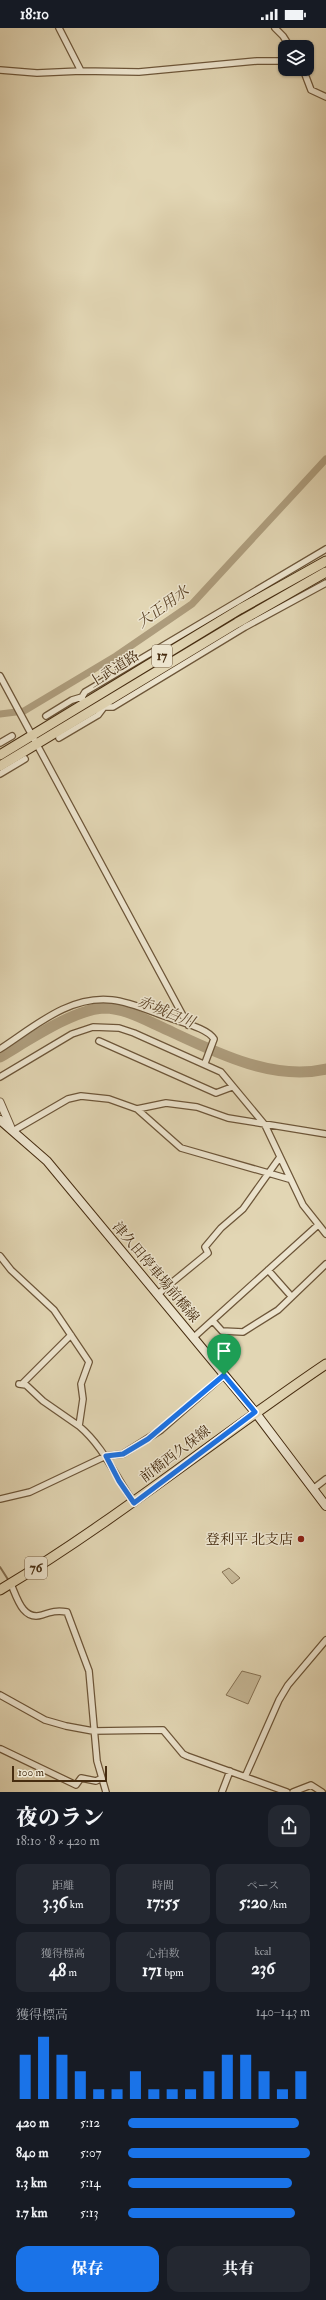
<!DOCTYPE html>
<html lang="ja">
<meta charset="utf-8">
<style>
body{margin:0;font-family:"IM FELL Double Pica","Noto Serif JP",serif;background:#242831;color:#f1f3f6;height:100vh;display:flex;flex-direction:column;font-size:15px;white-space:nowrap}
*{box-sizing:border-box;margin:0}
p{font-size:13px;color:#9ea1a6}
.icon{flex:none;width:22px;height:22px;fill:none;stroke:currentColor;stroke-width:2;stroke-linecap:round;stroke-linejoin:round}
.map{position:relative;height:1764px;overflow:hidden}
.drawer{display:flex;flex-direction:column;background:#171b24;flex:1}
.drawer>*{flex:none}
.buttons{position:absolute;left:278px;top:12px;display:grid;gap:8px}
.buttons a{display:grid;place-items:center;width:36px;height:36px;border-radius:8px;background:#171b24;box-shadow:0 1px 3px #0004;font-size:20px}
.scale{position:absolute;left:12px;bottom:10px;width:95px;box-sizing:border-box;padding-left:4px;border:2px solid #462c10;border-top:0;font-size:11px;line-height:14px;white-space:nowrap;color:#462c10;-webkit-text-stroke:3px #ece4ce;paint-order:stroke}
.pin{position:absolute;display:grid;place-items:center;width:34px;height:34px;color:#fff;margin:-41px -17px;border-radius:50% 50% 50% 0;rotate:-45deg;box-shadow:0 0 4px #0007}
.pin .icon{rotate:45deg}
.round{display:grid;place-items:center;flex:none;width:42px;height:42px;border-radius:12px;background:#242831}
.overview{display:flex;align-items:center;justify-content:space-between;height:68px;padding:0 16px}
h1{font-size:22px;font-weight:800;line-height:30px}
.figures{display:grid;grid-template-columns:repeat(3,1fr);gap:6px;height:68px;padding:4px 16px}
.figures div{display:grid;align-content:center;border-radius:10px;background:#242831;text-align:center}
.figures b{font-size:17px;font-weight:800}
.figures small{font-size:11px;font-weight:400}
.figures p{font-size:11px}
.chart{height:112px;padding:8px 16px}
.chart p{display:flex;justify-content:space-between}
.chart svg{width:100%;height:72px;margin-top:4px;stroke:#1a73e8;stroke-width:6}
.action{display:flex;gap:8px;margin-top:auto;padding:8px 16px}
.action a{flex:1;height:46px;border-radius:12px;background:#1a73e8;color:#fff;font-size:16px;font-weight:800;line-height:46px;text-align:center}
.action a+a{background:#242831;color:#f1f3f6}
ul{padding:0 16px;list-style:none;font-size:13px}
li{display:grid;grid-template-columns:64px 48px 1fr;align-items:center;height:30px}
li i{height:10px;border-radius:5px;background:#1a73e8}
.status{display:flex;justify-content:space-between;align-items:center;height:28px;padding:0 20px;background:#171b24;direction:ltr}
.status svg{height:11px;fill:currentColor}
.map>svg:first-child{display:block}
.green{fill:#c7b998;stroke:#867254}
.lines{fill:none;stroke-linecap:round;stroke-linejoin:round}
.stream{stroke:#846f51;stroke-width:2}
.canal{stroke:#ad9c7c;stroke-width:7}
.river{stroke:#ad9c7c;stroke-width:11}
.minor-casing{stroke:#6d5639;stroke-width:8}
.tertiary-casing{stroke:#6d5639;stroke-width:9}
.secondary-casing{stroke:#462c10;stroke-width:10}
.primary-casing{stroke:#462c10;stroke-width:11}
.trunk-casing{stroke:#462c10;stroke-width:11}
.minor{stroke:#ece4ce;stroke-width:5.5}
.tertiary{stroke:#ece4ce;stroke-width:7}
.secondary{stroke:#ece4ce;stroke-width:8}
.primary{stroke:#e2d6b4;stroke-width:9}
.trunk{stroke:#e2d6b4;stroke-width:9}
.route-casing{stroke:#fff;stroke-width:8}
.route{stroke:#1a73e8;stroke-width:5}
.poi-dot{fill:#8f2418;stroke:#ece4ce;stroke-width:1.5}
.labels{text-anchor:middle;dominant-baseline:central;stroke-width:3;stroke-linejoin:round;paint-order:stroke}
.shield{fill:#ece4ce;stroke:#786349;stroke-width:1}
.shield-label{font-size:13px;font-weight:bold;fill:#462c10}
.street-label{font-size:14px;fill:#462c10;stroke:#ece4ce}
.poi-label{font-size:14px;fill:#462c10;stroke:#ece4ce;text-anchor:end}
.water-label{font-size:15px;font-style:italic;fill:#60482b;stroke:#ece4ce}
</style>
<div class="status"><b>18:10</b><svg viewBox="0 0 49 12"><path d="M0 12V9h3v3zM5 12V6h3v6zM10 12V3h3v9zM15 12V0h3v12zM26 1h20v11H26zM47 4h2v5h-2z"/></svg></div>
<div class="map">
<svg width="326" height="1764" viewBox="0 0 326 1764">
<rect width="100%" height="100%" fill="#e2d6b4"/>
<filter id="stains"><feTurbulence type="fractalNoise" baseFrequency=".005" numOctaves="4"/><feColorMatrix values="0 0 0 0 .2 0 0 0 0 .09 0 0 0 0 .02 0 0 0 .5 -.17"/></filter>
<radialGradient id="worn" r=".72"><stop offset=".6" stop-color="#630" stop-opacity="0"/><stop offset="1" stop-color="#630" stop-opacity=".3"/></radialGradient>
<!-- green -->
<path class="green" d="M229 1540 240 1550 232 1556 222 1544Z
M242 1643 261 1648 248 1676 226 1667Z"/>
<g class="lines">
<!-- stream -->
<path class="stream" d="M0 1539 9 1553"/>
<!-- canal -->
<path class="canal" d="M0 686 24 683 116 628 192 576 326 431"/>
<!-- river -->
<path class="river" d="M0 1029C26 1014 74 981 104 980 123 980 142 990 159 998 209 1021 270 1054 326 1041"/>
<!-- minor casing -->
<g class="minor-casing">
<path id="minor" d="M59 0 81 43
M275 0 283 8 290 19
M303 41 311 62 326 69
M0 42 37 45 81 43 139 44 257 33H285
M0 648 188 997
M84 676 82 669 85 664 326 521
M101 676 104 679H113L245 599 326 555
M46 688 72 672 82 669
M59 710 98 687 104 679
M0 715 12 708
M0 746 25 731
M99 1013 216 1065 232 1059
M0 1021C34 999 69 967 112 972 131 974 152 984 170 990 183 995 207 1000 214 1011L205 1035
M0 1049 72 1006 93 999 119 1000 134 1005 221 1044 265 1097 303 1177 326 1206
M137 1081 181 1120 289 1151
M13 1103 68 1071 81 1068 109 1071 137 1081 166 1075 197 1079 228 1090 326 1106
M0 1228 11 1242 54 1282 89 1334 81 1356 83 1371 79 1398C104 1419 115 1448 134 1475
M268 1242 291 1268
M158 1266 208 1225 205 1219 221 1200 243 1181 280 1129
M213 1293 222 1303 243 1304 278 1282 326 1236
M193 1310 318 1197
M19 1356 26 1357 43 1373 79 1398
M22 1356 71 1307
M313 1461 326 1451
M0 1471 30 1464 106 1428 123 1426 161 1402 224 1347
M11 1556C17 1570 23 1593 42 1587 51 1584 57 1582 67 1584L89 1643 97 1733 106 1764
M0 1667 45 1692 66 1698 93 1703 163 1702 183 1726 187 1728 287 1764
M1 1721 76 1757 81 1750 96 1753 102 1750
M245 1749 279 1672 288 1657 326 1612
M222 1764 230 1743
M293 1764 311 1757 322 1764"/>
</g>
<!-- tertiary casing -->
<g class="tertiary-casing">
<path id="tertiary" d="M0 1074 12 1102"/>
</g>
<!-- secondary casing -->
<g class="secondary-casing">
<path id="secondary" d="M0 1092 47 1133 255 1384 326 1478"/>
</g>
<!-- primary casing -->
<g class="primary-casing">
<path id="primary" d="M0 1562C114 1494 216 1410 326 1336"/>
</g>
<!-- trunk casing -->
<g class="trunk-casing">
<path id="trunk" d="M0 727 240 581 326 533
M0 738 237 595 326 544"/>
</g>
<!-- minor -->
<use href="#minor" class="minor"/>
<!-- tertiary -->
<use href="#tertiary" class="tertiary"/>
<!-- secondary -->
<use href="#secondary" class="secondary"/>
<!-- primary -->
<use href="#primary" class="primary"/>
<!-- trunk -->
<use href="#trunk" class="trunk"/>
</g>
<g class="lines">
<!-- route casing -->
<g class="route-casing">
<path id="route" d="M224 1347 255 1384 134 1475 119 1453 106 1428 123 1426 148 1411Z"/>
</g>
<!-- route -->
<use href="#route" class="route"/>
</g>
<!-- markers -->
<circle class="poi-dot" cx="301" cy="1511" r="4"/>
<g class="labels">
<!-- shield labels -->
<g class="shield">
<rect x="152" y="617" width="20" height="22" rx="3"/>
<rect x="25" y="1529" width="22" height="22" rx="3"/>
</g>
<g class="shield-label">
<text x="162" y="628">17</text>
<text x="36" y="1540">76</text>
</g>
<!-- street labels -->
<g class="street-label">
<text transform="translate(114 641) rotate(-32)">上武道路</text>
<text transform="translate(156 1244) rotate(50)">津久田停車場前橋線</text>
<text transform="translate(175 1426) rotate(-37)">前橋西久保線</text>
</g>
<!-- poi labels -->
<g class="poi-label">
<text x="293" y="1511">登利平 北支店</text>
</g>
<!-- water labels -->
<g class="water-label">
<text transform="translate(163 579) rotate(-36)">大正用水</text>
<text transform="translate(166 984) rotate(22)">赤城白川</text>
</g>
</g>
<rect width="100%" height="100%" filter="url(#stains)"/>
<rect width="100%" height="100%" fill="url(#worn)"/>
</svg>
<div class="buttons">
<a><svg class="icon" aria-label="layers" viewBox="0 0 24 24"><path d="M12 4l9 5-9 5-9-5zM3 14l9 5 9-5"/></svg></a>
</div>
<div class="scale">100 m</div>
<div class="pin" style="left:224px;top:1347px;background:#1e9e55"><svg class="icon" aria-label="arrive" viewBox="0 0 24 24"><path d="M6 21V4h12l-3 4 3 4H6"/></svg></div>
</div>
<section class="drawer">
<div class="overview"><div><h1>夜のラン</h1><p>18:10 · 8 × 420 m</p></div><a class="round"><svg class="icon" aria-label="share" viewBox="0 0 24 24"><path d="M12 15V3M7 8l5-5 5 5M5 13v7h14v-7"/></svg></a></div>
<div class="figures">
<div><p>距離</p><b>3.36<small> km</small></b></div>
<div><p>時間</p><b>17:55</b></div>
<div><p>ペース</p><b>5:20<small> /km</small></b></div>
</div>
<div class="figures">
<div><p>獲得標高</p><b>48<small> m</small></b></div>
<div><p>心拍数</p><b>171<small> bpm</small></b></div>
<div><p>kcal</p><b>236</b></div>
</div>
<div class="chart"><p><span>獲得標高</span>140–143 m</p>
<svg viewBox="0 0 160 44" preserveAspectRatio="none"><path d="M5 44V17M15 44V6M25 44V17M35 44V27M45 44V38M55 44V38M65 44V27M75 44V38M85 44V38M95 44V38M105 44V27M115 44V17M125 44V17M135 44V27M145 44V38M155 44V27"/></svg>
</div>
<ul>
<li><b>420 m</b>5:12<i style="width:94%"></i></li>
<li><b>840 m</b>5:07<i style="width:100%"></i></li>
<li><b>1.3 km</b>5:14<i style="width:90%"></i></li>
<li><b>1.7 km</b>5:13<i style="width:92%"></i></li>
</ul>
<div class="action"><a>保存</a><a>共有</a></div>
</section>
